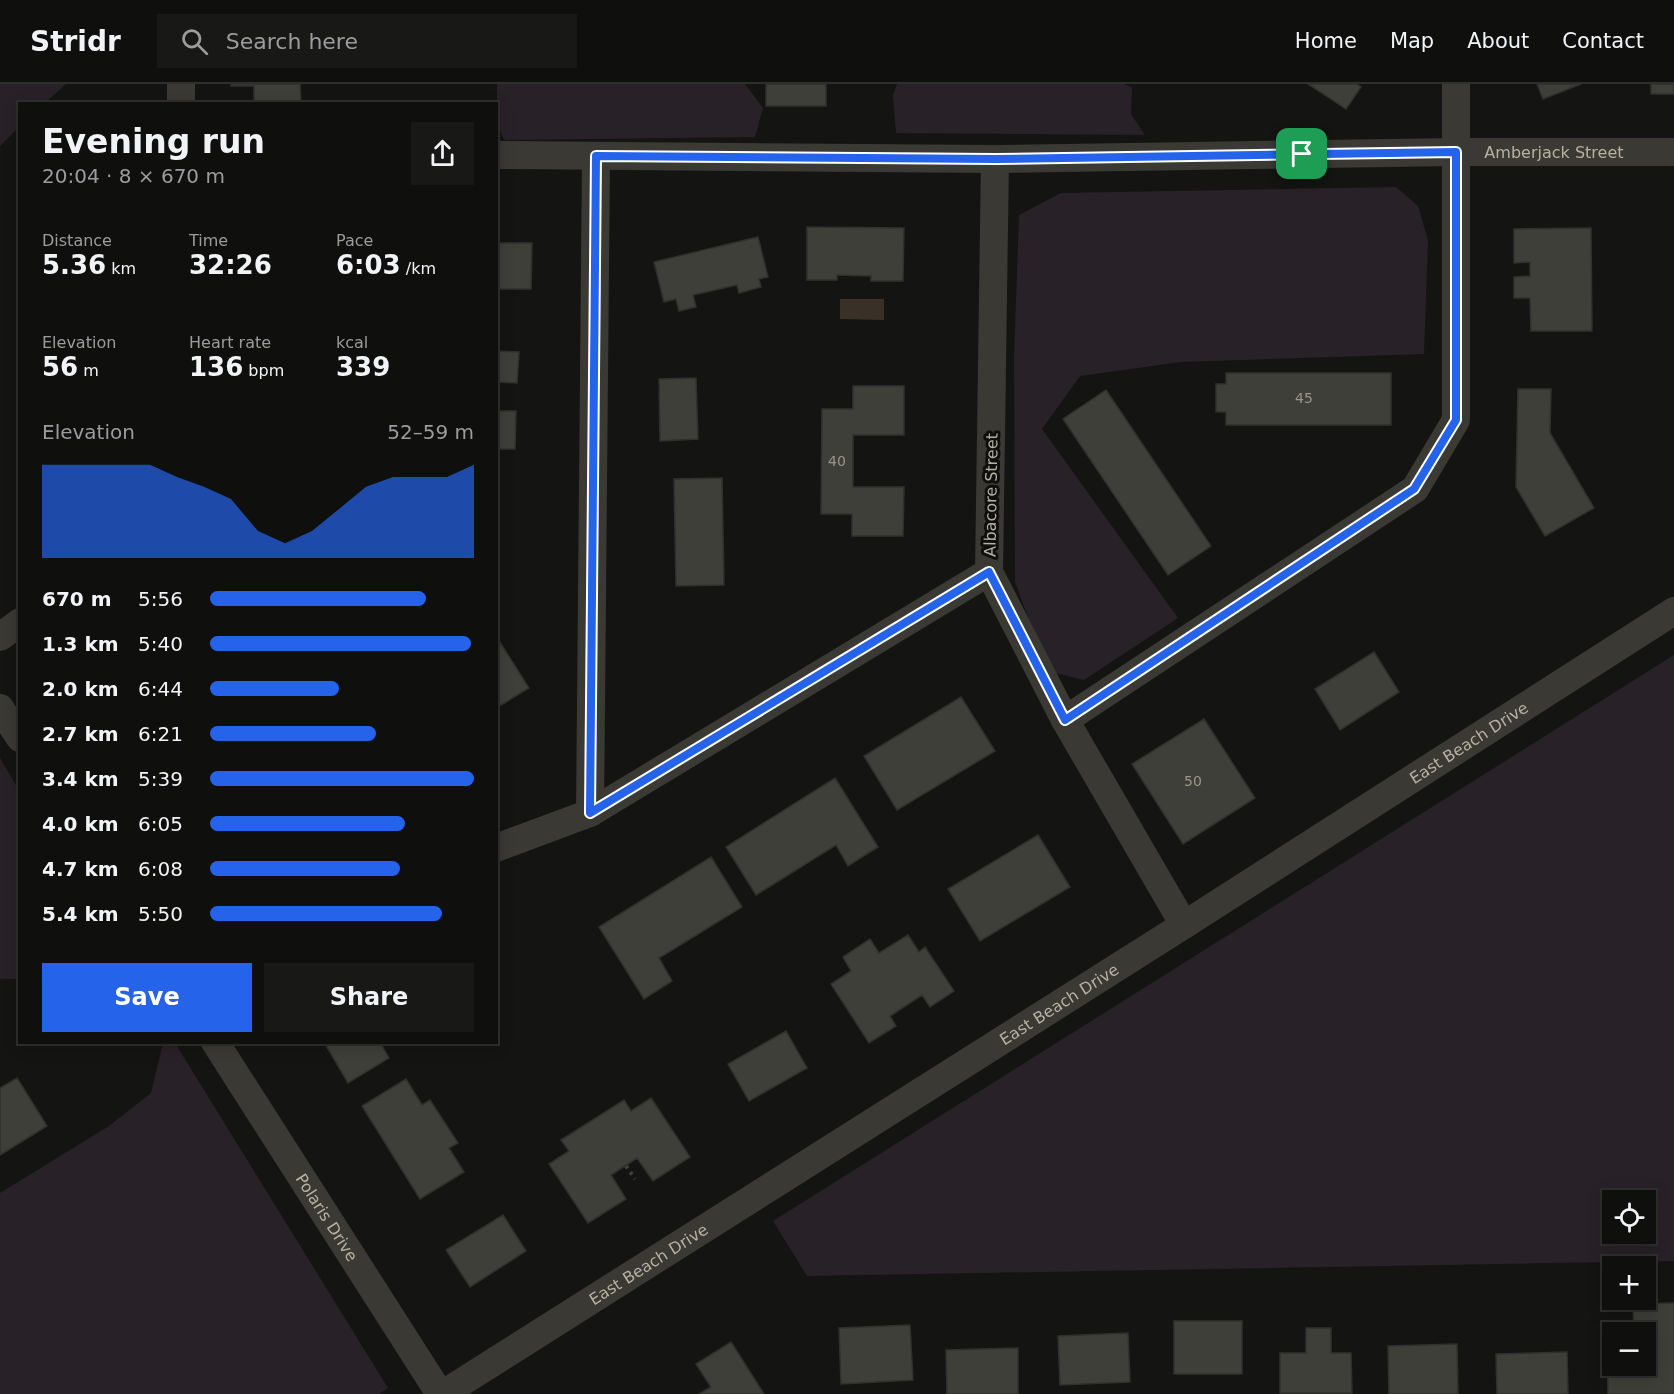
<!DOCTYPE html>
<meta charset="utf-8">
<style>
body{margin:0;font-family:"DejaVu Sans",sans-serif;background:#181817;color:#f1f3f6;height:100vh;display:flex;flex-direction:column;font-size:22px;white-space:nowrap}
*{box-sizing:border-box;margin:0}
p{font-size:20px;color:#9b9c9e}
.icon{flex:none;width:33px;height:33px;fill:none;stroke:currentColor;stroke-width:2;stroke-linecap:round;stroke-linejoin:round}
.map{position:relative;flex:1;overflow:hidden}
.details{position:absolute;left:18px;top:18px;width:480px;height:942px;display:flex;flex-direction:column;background:#0f0f0e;border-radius:0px;box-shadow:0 3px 15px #0003,0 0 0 2px #2f2f2e}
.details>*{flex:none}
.tools{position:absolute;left:1602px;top:1106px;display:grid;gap:12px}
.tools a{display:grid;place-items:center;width:54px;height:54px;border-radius:0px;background:#0f0f0e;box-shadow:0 3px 15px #0003,0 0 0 2px #2f2f2e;font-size:30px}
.pin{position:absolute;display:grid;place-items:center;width:51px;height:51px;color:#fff;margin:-26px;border-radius:12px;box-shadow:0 3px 9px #0006}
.round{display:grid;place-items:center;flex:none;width:63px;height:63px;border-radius:0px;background:#181817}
.overview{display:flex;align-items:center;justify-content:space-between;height:102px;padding:0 24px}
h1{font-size:33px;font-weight:700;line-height:45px}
.figures{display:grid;grid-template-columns:repeat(3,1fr);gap:9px;height:102px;padding:6px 24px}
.figures div{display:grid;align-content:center}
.figures b{font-size:26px;font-weight:700}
.figures small{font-size:16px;font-weight:400}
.figures p{font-size:16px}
.chart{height:168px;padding:12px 24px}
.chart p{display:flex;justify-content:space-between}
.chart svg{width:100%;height:108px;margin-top:6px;fill:#2563eb;opacity:.7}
.primary-button{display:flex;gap:12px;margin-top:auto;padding:12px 24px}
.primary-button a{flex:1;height:69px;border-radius:0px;background:#2563eb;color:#fff;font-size:24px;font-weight:700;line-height:69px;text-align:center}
.primary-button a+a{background:#181817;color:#f1f3f6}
ul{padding:0 24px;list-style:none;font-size:20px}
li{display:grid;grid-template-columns:96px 72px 1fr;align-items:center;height:45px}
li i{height:15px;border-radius:8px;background:#2563eb}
header{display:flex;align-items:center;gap:36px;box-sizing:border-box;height:84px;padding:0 30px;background:#0f0f0e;border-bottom:2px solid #2f2f2e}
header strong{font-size:28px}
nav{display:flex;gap:33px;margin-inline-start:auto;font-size:21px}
.search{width:420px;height:54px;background:#181817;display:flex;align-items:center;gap:15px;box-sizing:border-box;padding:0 21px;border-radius:0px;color:#9b9c9e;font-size:22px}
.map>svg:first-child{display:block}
.green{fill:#292128;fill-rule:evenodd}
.water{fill:#393128}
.building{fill:#3f3f3a;stroke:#30312c;stroke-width:1.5}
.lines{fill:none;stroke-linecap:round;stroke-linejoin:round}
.path{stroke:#413f39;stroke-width:4;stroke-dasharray:3 4.5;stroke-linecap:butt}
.street{stroke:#3a3933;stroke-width:28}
.route-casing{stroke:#fff;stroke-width:12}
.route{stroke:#2563eb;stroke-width:8}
.labels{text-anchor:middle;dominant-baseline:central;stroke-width:6;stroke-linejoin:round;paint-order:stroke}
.number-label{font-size:14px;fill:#989589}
.street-label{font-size:16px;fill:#b6b2a3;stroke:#0f0f0e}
</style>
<header>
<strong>Stridr</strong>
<div class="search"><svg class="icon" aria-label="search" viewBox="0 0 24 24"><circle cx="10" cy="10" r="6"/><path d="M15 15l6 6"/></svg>Search here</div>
<nav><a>Home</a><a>Map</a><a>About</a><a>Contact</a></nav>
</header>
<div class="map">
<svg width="1674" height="1310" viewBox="0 0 1674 1310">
<rect width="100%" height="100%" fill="#141413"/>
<!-- green -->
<path class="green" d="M0 0H66L45 19 20 20 19 43 0 62Z
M497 0H745L763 24 755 53 504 56 497 39Z
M897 0H1124L1132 3 1131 30 1145 51 896 49 893 11Z
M1396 103 1418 122 1428 156 1424 270 1181 278 1080 292 1042 345 1178 534 1084 596 1048 587 1015 498 1014 273 1019 131 1061 109Z
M1674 571V1177L807 1192 773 1137ZM1612 1116H1646V1149H1612Z
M0 674 19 706V895H0Z
M163 959H175L388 1304 379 1310H0V1109L109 1042 151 1009Z"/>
<!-- water -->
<path class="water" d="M840 215H884V236L840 235Z"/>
<!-- building -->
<path class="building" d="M231 0H300L301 17H254V2H231Z
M766 0H826V22H766Z
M1308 0H1357L1361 3 1346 25Z
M1537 0H1581L1543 15Z
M1651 0H1674V10H1651Z
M807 143 904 144 903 197H871V192L837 191V196H807Z
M1591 144 1592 247H1531L1530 214H1514V193L1530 192V178L1514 179V145Z
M758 153 768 193 759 195 761 203 739 209 737 201 693 211 696 223 679 227 676 215 664 218 654 178Z
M496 159H532L531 205H496Z
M496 267 519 268 517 299 497 298 496 326Z
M1226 289H1391V341H1226V328H1216V300H1226Z
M696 294 698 355 660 357 659 295Z
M853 302H904V351H853V403H904L903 452H852V430H821L822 325H853Z
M1518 305H1551L1550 349 1594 424 1545 452 1516 403Z
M1106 306 1211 462 1168 491 1063 335Z
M496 327H516L515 365H496Z
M722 394 724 501 676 502 674 395Z
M496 552 529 604 496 624Z
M1374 568 1399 608 1340 646 1315 605Z
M961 613 995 667 897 726 864 672Z
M1204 635 1255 714 1183 760 1132 680Z
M835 694 878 763 848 782 836 761 756 811 726 763Z
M1038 751 1070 803 980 857 948 805Z
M711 773 742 823 659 874 672 897 644 915 599 843Z
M908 851 919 868 925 863 954 907 930 923 922 911 890 932 896 942 869 959 831 900 851 887 843 873 870 855 879 869Z
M786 947 807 984 749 1017 728 980Z
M324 958H380L389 974 348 999Z
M17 994 47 1042 0 1071V1004Z
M406 995 422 1021 430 1016 458 1059 449 1064 464 1088 420 1115 362 1022Z
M651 1014 690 1073 653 1097 637 1074 611 1091 626 1115 588 1139 549 1080 569 1067 561 1056 624 1016 631 1027Z
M503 1131 526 1167 470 1203 446 1166Z
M1674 1219V1310H1608L1607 1257H1612V1281H1646V1248H1634L1633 1220Z
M1174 1237H1242V1290H1174Z
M910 1241 913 1296 841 1300 839 1244Z
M1306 1244H1331V1269H1351L1352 1309H1280V1269H1306Z
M1128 1249 1130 1298 1060 1301 1058 1252Z
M731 1258 764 1310H699L711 1303 696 1280Z
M1457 1260 1458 1310H1389L1388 1262Z
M1018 1264V1310H947L946 1266Z
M1567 1268 1568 1310H1497L1496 1270Z"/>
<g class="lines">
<!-- path -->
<path class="path" d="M626 1082 635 1095"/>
<!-- street -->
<g class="street">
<path d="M181 0V20"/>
<path id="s1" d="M496 71 995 75 1456 68H1674"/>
<path d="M995 75 989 488 1065 636 1184 841"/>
<path d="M0 553 20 538"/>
<path d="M0 624 20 654"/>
<path d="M1065 636 1415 405 1456 336V0"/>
<path d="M590 729 596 72"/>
<path d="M496 764 590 729 989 488"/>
<path id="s2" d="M215 958 440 1310"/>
<path id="s3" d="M443 1310 1184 841 1674 527"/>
</g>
</g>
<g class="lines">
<!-- route casing -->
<g class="route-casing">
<path id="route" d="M1456 68V336L1414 405 1065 636 989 488 590 729 596 72 996 75Z"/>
</g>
<!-- route -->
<use href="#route" class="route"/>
</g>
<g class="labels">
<!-- number labels -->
<g class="number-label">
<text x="1304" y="314">45</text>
<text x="837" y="377">40</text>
<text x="1193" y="697">50</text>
</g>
<!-- street labels -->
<g class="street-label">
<text stroke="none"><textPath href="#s1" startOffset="1058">Amberjack Street</textPath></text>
<text transform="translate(991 411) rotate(-89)">Albacore Street</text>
<text stroke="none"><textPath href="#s3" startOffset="1215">East Beach Drive</textPath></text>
<text stroke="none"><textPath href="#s3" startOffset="729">East Beach Drive</textPath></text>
<text stroke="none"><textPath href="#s2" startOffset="208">Polaris Drive</textPath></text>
<text stroke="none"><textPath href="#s3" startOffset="243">East Beach Drive</textPath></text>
</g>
</g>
</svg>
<div class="tools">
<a><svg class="icon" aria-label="locate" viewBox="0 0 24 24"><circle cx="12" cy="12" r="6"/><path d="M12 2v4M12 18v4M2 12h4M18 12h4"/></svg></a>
<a>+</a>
<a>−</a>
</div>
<div class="pin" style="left:1302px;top:70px;background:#1e9e55"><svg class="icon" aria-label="arrive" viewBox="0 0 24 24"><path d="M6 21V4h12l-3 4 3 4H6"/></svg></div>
<section class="details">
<div class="overview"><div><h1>Evening run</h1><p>20:04 · 8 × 670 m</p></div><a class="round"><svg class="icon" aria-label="share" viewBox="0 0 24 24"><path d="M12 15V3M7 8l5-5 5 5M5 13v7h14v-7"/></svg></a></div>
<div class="figures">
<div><p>Distance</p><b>5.36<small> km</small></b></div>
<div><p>Time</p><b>32:26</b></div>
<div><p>Pace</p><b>6:03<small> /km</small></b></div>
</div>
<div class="figures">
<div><p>Elevation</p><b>56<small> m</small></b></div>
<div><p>Heart rate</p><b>136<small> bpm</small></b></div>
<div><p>kcal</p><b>339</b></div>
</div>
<div class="chart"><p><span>Elevation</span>52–59 m</p>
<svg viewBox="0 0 160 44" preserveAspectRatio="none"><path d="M0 44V6L10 6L20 6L30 6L40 6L50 11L60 15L70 20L80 33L90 38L100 33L110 24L120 15L130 11L140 11L150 11L160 6V44z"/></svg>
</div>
<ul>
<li><b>670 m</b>5:56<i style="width:82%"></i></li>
<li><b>1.3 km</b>5:40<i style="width:99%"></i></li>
<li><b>2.0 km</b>6:44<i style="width:49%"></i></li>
<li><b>2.7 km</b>6:21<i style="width:63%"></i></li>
<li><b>3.4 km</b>5:39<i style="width:100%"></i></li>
<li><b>4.0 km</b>6:05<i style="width:74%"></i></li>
<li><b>4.7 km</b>6:08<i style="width:72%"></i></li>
<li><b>5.4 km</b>5:50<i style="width:88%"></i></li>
</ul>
<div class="primary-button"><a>Save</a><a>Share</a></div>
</section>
</div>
